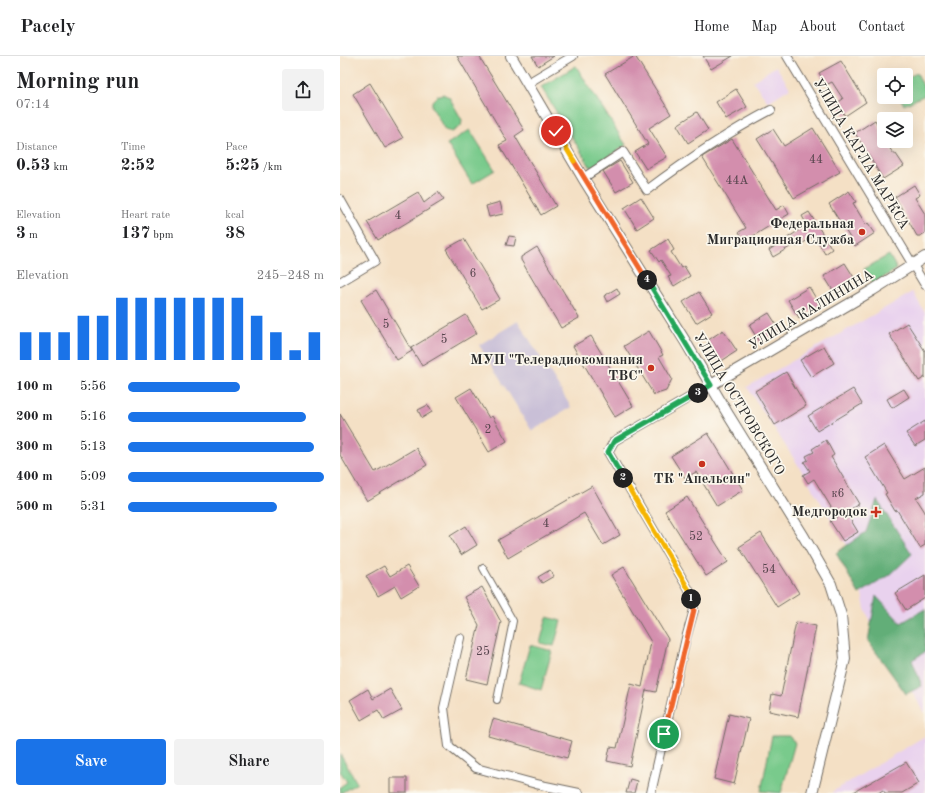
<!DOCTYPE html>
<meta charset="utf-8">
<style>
body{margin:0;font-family:"Old Standard TT",serif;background:#f2f2f2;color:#202124;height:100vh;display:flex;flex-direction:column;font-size:15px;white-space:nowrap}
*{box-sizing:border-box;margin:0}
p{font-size:13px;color:#757577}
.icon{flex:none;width:22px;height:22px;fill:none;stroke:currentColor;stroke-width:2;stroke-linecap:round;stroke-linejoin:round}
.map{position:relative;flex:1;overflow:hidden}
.side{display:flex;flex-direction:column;background:#fff;width:340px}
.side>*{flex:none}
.controls{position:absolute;left:537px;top:12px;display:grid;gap:8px}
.controls a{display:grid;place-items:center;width:36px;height:36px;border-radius:4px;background:#fff;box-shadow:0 4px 16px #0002;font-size:20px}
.pin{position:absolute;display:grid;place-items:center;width:34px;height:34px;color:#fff;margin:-17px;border:2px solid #fff;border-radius:50%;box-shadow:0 1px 4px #0007}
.km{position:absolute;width:20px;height:20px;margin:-10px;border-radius:50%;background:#222;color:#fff;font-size:11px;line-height:20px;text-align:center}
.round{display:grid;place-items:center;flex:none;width:42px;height:42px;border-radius:4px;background:#f2f2f2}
.headline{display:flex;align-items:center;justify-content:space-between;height:68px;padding:0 16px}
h1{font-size:22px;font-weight:600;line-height:30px}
.figures{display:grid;grid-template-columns:repeat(3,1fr);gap:6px;height:68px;padding:4px 16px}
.figures div{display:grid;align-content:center}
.figures b{font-size:17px;font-weight:600}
.figures small{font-size:11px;font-weight:400}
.figures p{font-size:11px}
.chart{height:112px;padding:8px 16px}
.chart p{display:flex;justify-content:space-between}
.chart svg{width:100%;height:72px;margin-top:4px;stroke:#1a73e8;stroke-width:6}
.action{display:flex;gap:8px;margin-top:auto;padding:8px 16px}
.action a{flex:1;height:46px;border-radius:4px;background:#1a73e8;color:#fff;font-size:16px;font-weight:600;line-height:46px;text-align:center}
.action a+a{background:#f2f2f2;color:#202124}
ul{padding:0 16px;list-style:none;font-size:13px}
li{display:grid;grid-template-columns:64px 48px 1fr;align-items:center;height:30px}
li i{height:10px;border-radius:5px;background:#1a73e8}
header{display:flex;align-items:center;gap:24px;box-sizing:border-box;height:56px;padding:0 20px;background:#fff;border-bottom:1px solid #e0e0e0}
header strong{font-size:19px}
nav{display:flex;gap:22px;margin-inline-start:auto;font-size:14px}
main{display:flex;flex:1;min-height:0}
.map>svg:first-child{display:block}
.built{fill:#e9d2ee}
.industrial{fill:#c9bfd7}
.green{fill:#79ca8c;stroke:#527a5c}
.forest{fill:#62ae78;stroke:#466c52}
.building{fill:#d38ead}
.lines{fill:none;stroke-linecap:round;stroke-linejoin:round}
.pedestrian-casing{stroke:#716a61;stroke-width:8}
.minor-casing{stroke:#716a61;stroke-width:10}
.tertiary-casing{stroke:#716a61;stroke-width:12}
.pedestrian{stroke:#fff;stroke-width:6}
.minor{stroke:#fff;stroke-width:8}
.tertiary{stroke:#fff;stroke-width:10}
.split-1-casing{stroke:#fff;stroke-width:8}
.split-2-casing{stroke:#fff;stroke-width:8}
.split-3-casing{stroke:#fff;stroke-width:8}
.split-4-casing{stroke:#fff;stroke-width:8}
.split-5-casing{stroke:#fff;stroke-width:8}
.split-6-casing{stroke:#fff;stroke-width:8}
.split-1{stroke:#f0652b;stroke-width:5}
.split-2{stroke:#f5b400;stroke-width:5}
.split-3{stroke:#22a559;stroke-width:5}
.split-4{stroke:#22a559;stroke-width:5}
.split-5{stroke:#f0652b;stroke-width:5}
.split-6{stroke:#f5b400;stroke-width:5}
.poi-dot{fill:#c8321e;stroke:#fbf7ec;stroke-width:1.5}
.labels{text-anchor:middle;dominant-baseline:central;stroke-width:3.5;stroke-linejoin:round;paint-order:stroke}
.number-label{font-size:12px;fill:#55444c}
.street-label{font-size:14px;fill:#2b2b2b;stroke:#fbf7ec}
.poi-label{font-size:14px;font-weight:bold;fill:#2b2b2b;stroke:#fbf7ec;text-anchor:end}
</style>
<header>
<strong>Pacely</strong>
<nav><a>Home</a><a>Map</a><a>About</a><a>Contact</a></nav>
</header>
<main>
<section class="side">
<div class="headline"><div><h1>Morning run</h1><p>07:14</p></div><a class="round"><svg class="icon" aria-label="share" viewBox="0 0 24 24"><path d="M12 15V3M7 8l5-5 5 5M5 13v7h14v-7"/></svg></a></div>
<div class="figures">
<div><p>Distance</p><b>0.53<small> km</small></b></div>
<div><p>Time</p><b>2:52</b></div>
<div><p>Pace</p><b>5:25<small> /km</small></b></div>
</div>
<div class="figures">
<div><p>Elevation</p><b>3<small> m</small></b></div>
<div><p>Heart rate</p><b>137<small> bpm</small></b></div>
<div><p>kcal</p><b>38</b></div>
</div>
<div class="chart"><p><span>Elevation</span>245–248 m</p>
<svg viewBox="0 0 160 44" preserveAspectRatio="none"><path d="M5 44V27M15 44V27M25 44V27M35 44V17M45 44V17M55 44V6M65 44V6M75 44V6M85 44V6M95 44V6M105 44V6M115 44V6M125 44V17M135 44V27M145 44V38M155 44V27"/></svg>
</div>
<ul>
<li><b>100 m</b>5:56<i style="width:57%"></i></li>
<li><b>200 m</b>5:16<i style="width:91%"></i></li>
<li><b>300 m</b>5:13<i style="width:95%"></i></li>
<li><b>400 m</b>5:09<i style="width:100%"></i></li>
<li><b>500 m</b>5:31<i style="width:76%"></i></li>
</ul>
<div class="action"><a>Save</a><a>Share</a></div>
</section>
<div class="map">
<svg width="585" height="737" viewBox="0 0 585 737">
<rect width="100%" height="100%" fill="#fbf7ec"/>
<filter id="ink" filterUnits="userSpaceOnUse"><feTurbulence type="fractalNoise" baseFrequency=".025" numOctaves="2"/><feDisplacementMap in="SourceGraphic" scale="8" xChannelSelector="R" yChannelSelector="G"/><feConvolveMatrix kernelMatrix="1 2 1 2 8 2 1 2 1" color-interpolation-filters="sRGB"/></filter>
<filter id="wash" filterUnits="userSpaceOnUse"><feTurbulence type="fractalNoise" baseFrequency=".012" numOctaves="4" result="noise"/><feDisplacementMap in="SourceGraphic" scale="16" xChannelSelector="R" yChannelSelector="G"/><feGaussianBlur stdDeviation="0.9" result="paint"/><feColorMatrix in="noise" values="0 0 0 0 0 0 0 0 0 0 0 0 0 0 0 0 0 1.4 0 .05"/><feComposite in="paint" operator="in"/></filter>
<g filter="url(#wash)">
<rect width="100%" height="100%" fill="#f4e0c5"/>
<!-- built -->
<path class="built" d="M436 10 450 32 428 46 413 25Z
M573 236 585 257V657L537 580 525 553 514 501 460 412 407 331Z
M585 680V737H492V736Z"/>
<!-- industrial -->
<path class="industrial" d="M178 265 231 351 192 375 139 289Z"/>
<!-- green -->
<path class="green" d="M236 10 286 89 251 112 201 31Z
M577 17 585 34V39L564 49 560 41H566V22Z
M103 38 109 41 122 64 121 70 112 76 105 74 92 51V45L97 40Z
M130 74 155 114 132 128 107 88Z
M549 199 557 213 533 228 524 213Z
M207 561 221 565 214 590 200 587Z
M190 589 212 595 201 634 179 627Z
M432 680H449L455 687 441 737 421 735Z
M0 698 17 727 1 737 0 731 7 726 0 715Z"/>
<!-- forest -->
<path class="forest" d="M537 444 572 498 550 519 519 538 496 497 526 476Z
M536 540 561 567 585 553V596L572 604 582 630 566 638 528 585Z"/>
<g id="blocks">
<!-- building -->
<path class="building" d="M117 0H139L184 74 175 80 216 150 201 159 159 89 167 85Z
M192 0H214L198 10Z
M295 0 331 58 309 72 327 101 306 113 295 96 308 88 265 18Z
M363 0H393L371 13Z
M501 5 526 46 505 60 497 47 503 43 492 26 486 29 479 17Z
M30 27 63 82 45 92 13 38Z
M396 33 407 51 386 63 376 46Z
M357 56 368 74 348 87 337 69Z
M535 64 542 76H540L544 85 554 98H556L564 110 543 123 515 77Z
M473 72 500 116 454 142 417 83 433 73 444 90Z
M392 83 436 154 444 149 449 158 405 185 399 176 406 172 362 101Z
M280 105 293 126 276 136 263 115Z
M574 129 580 139 575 142 585 158V177L580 180H577L555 141Z
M509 135 516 146 513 147 526 169 528 167 535 177 515 190 489 148Z
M78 136 84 147 98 136 104 144 38 184 27 166Z
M301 141 314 162 297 173 284 152Z
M160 146 163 158 149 161 146 150Z
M469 156 492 193 485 198 474 180 457 191 455 188 433 201 429 194 467 169 462 160Z
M169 180 176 181 174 190 166 189Z
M124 183 160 243 142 253 106 193Z
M328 183 334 194 331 196 341 212 344 210 350 220 334 230 328 221 331 220 321 204 319 206 311 194Z
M197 191 239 262 221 272 181 204V201Z
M505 207 515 223 494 236 484 220Z
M469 231 480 249 459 262 448 244Z
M277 232 280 238 267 246 264 240Z
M36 234 72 295 57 304 21 244Z
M359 236 372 257 356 267 343 246Z
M429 257 440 274 420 287 409 269Z
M126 259 137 277 82 310 71 292Z
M567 267 585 295V321L579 325 549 278Z
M383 274 397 295 380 306 367 285Z
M309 275 323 299 319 301 332 323 326 335 314 339 284 290Z
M251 280 293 350 275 361 233 290Z
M484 290 494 307 471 321 460 304Z
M446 316 466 350 435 369 415 335Z
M131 332 149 362 152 360 167 385 149 396 116 341Z
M513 333 522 348 477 375 468 360Z
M564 333 569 341 552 352 547 343Z
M88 349 92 356 82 362 78 354Z
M0 358 35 416 76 392 87 409 27 445 0 399Z
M585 365V384L575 390 566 377Z
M368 377 403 434 377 450 356 416 345 422 331 400Z
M486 384 494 399 491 401 519 448 506 456 518 476 503 485 490 465 497 461 474 423 468 427 463 419 470 415 464 406 468 404 466 400 474 396 472 393Z
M544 389 565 423 585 411V437L576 442 585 456V489L580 492 557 454 555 455 545 438 547 437 525 401Z
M252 430 280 479 263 489 244 457 168 502 158 484Z
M347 441 388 506 366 520 325 455Z
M126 470 137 489 121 499 110 480Z
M421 477 459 537 437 551 399 491Z
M44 510 50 520 67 510 79 530 61 541 55 530 38 540 26 520Z
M284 511 328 583 316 636 306 634 290 710 267 705 270 691 277 692 291 628 302 631 311 586 271 519Z
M210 514 214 520 202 527 198 521Z
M585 519V542L566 554 555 537Z
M142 531 161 566 147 628 126 623 139 569 124 541Z
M456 566 476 570 458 661 429 655 432 638 441 640Z
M28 633 33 643 50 633 62 654 44 664 38 654 21 664 10 644Z
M389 658 409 663 394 728 374 723Z
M153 663 232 685 227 702 148 680Z
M566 706 579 727 562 737H545L543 734 538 737H512Z
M50 722H67V737H50Z
M290 723 297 725 294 737H286Z"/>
</g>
</g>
<g filter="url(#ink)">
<use href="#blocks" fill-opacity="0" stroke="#716a61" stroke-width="1"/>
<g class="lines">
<!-- pedestrian casing -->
<g class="pedestrian-casing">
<path id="pedestrian" d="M143 512 173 565 157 644"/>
</g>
<!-- minor casing -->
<g class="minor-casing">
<path id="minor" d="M447 0 585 229
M188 27 233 0
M243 122 283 96 307 134C347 104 387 77 431 54
M0 143 35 205 0 226
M120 582 104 652 109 690 136 712 196 728 239 737
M311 737 346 582 354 554 349 534 268 396 274 385 371 329"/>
</g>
<!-- tertiary casing -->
<g class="tertiary-casing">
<path id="tertiary" d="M171 0 243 122 345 285 389 360 464 481 491 528 501 559 505 603 472 737
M371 329 533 234 585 201"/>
</g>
<!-- pedestrian -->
<use href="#pedestrian" class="pedestrian"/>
<!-- minor -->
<use href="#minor" class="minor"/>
<!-- tertiary -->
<use href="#tertiary" class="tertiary"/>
</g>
</g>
<g class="lines" filter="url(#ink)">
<!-- split-1 casing -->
<g class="split-1-casing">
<path id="split-1" d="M324 678 354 554 351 543"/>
</g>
<!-- split-2 casing -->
<g class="split-2-casing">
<path id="split-2" d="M283 422 349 534 351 543"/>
</g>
<!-- split-3 casing -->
<g class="split-3-casing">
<path id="split-3" d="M283 422 268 396 274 385 358 337"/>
</g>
<!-- split-4 casing -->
<g class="split-4-casing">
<path id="split-4" d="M307 224 371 329 358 337"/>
</g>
<!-- split-5 casing -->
<g class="split-5-casing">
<path id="split-5" d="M234 105 307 224"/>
</g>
<!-- split-6 casing -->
<g class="split-6-casing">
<path id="split-6" d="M216 75 234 105"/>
</g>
<!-- split-1 -->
<use href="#split-1" class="split-1"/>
<!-- split-2 -->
<use href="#split-2" class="split-2"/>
<!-- split-3 -->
<use href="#split-3" class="split-3"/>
<!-- split-4 -->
<use href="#split-4" class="split-4"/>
<!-- split-5 -->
<use href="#split-5" class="split-5"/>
<!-- split-6 -->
<use href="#split-6" class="split-6"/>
</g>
<!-- markers -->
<g class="poi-dot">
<circle cx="522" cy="176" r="4"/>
<circle cx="311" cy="312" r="4"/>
<circle cx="362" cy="408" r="4"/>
<path d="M534 450h4v4h4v4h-4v4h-4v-4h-4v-4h4z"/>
</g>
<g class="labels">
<!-- number labels -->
<g class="number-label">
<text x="476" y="104">44</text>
<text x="397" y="125">44А</text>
<text x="58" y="160">4</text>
<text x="133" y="218">6</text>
<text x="46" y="269">5</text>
<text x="104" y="284">5</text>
<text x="148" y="374">2</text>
<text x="498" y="438">к6</text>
<text x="206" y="468">4</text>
<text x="356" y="481">52</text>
<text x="429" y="514">54</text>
<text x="143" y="596">25</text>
</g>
<!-- street labels -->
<g class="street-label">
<text transform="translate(521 98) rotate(59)">УЛИЦА КАРЛА МАРКСА</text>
<text transform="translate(471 254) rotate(-31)">УЛИЦА КАЛИНИНА</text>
<text transform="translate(399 348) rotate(59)">УЛИЦА ОСТРОВСКОГО</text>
</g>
<!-- poi labels -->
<g class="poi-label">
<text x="514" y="168">Федеральная<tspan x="514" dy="16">Миграционная Служба</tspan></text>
<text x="303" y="304">МУП "Телерадиокомпания<tspan x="303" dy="16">ТВС"</tspan></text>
<text x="362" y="423" text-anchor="middle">ТК "Апельсин"</text>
<text x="527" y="456">Медгородок</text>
</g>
</g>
</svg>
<div class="controls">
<a><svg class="icon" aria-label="locate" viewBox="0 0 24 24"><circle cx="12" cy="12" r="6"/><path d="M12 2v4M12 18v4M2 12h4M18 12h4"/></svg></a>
<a><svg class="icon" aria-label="layers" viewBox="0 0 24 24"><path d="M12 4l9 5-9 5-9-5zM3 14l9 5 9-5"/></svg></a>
</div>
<div class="pin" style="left:324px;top:678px;background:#1e9e55"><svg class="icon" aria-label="arrive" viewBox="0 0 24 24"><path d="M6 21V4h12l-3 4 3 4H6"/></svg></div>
<div class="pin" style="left:216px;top:75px;background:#d93025"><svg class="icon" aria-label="check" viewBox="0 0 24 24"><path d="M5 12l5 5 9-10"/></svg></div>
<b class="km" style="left:351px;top:543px">1</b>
<b class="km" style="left:283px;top:422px">2</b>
<b class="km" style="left:358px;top:337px">3</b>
<b class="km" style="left:307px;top:224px">4</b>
</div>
</main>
